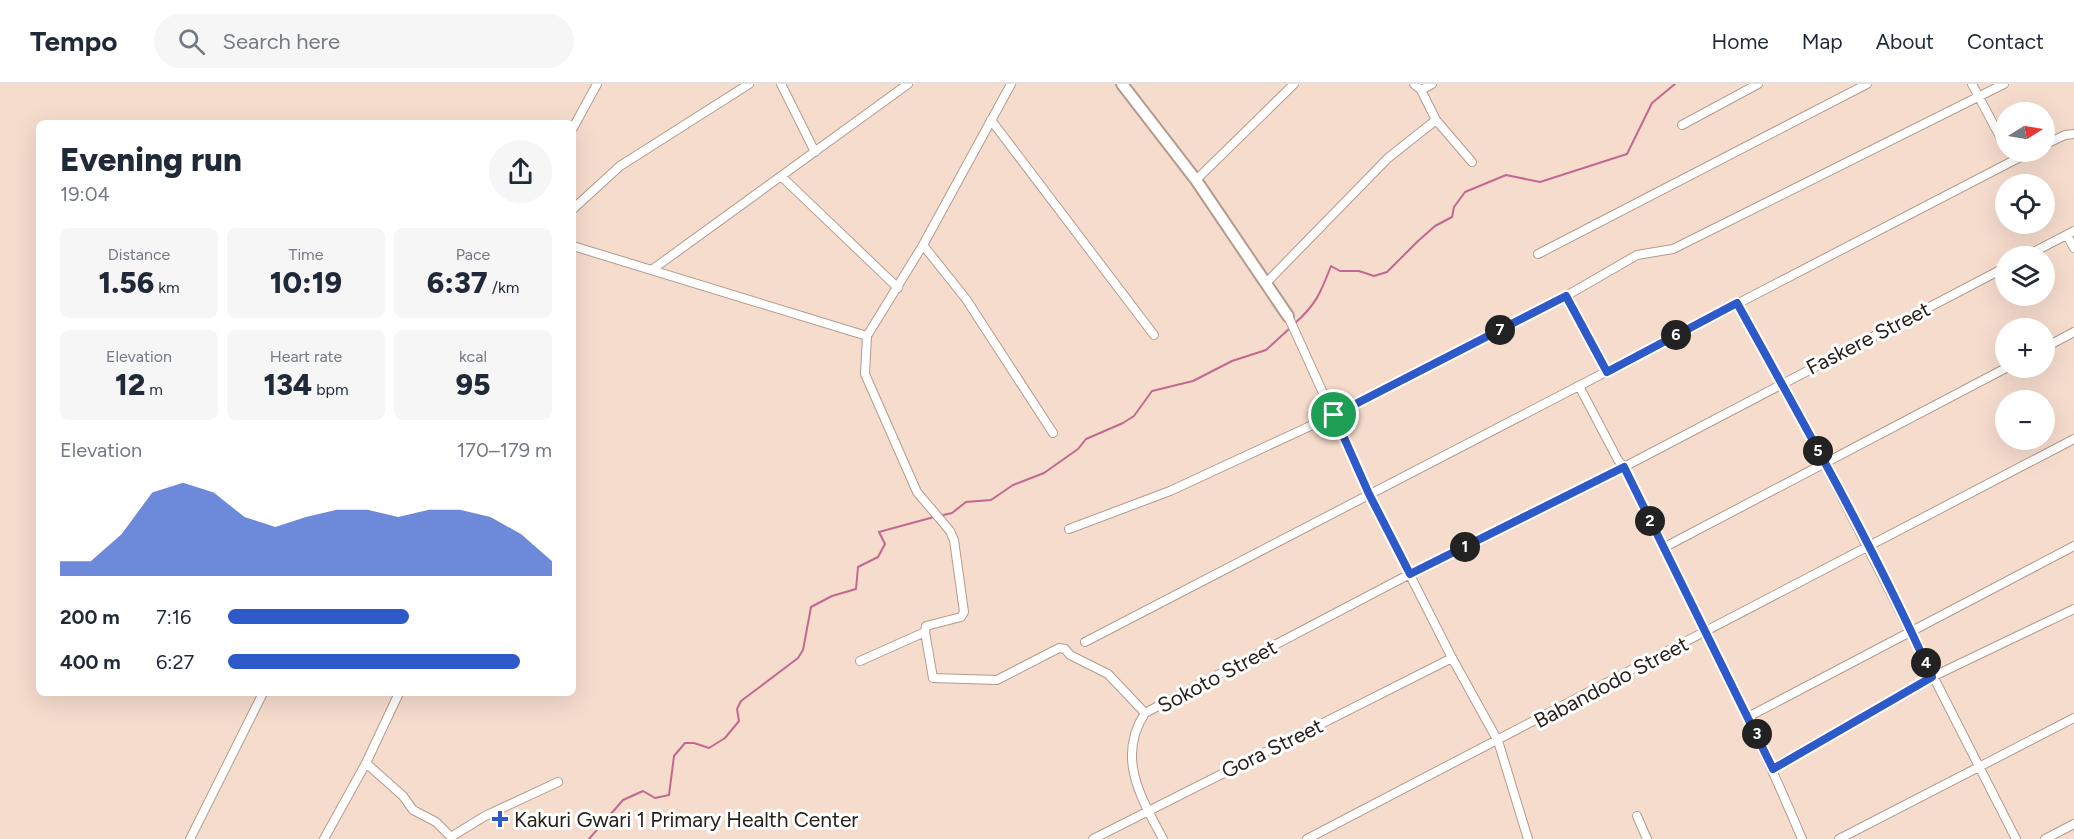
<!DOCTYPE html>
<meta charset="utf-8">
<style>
body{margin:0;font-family:Figtree,sans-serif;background:#f6f6f7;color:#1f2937;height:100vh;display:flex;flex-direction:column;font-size:22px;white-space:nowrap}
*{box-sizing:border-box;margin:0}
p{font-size:20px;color:#747a83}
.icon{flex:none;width:33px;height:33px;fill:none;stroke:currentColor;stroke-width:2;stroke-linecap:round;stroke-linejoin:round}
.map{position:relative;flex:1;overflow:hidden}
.sheet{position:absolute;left:36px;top:36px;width:540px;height:576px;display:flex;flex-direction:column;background:#fff;border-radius:9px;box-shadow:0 6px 24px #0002}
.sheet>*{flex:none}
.needle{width:39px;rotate:79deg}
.buttons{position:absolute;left:1995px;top:18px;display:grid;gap:12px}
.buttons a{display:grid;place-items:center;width:60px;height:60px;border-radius:50%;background:#fff;box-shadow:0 6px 24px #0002;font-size:30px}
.pin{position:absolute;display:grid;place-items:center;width:51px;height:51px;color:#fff;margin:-26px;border:3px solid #fff;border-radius:50%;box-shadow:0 2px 6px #0007}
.km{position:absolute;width:30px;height:30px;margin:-15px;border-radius:50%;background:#222;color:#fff;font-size:16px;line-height:30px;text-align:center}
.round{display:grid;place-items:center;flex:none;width:63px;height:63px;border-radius:32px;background:#f6f6f7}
.summary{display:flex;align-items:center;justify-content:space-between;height:102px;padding:0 24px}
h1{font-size:33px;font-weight:800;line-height:45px}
.stats{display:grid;grid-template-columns:repeat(3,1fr);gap:9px;height:102px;padding:6px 24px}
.stats div{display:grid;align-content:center;border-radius:9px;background:#f6f6f7;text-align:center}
.stats b{font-size:30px;font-weight:800}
.stats small{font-size:16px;font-weight:400}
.stats p{font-size:16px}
.chart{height:168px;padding:12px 24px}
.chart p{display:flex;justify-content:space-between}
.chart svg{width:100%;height:108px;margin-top:6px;fill:#2e59c9;opacity:.7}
ul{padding:0 24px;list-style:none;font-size:20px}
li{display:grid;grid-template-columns:96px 72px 1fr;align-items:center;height:45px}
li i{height:15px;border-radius:8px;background:#2e59c9}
header{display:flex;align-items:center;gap:36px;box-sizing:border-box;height:84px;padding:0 30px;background:#fff;border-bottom:2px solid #e0e1e3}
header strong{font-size:28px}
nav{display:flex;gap:33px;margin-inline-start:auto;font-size:21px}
.search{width:420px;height:54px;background:#f6f6f7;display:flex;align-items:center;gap:15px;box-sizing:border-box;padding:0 21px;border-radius:33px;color:#747a83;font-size:22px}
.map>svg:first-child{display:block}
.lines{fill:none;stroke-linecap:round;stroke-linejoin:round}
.stream{stroke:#c16992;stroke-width:2}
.minor-casing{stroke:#b49b8d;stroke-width:10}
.major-casing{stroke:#b49b8d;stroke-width:14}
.minor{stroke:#fff;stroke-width:8}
.major{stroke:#fff;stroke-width:10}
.route-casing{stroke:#fff;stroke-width:12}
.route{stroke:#2e59c9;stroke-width:8}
.poi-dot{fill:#2e59c9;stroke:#fff;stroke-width:2}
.labels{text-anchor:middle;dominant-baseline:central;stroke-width:6;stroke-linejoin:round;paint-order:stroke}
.street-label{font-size:21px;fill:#29201b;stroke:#fff}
.poi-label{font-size:21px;fill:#29201b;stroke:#fff;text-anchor:start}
</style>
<header>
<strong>Tempo</strong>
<div class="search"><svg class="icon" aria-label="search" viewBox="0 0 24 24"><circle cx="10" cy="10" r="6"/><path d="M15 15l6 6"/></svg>Search here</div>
<nav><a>Home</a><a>Map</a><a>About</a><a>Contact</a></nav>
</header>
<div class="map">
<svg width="2074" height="755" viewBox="0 0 2074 755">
<rect width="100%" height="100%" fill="#f6dccd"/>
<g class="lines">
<!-- stream -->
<path class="stream" d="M1294 240C1316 221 1321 208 1331 182L1340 187H1359L1374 192 1387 188 1418 157 1435 142 1452 133 1454 123 1465 108 1506 91 1540 98 1627 70 1652 19 1675 0
M939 432 952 429 966 418 991 416 1013 401 1044 389 1078 365 1086 355 1123 339 1134 332 1152 307 1193 297 1232 277 1266 266 1290 244
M589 755 623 716 643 707 655 714 669 711 674 672 685 659H694L709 664 725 654 739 637 737 625 741 617 798 574 803 566 811 523 832 512 856 505 858 483 878 473 885 460 879 448 934 433"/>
<!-- minor casing -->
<g class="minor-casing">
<path id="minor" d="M781 0 815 68
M1414 0 1421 6 1436 36 1472 78
M1972 0 2006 64
M1421 6 1432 0
M991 36 1154 251
M1682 41 1758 0
M573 44 597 0
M2044 61 2065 51 2074 50
M782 93 898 204
M1196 96 1294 0
M573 125 620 82 749 0
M2067 151 2074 164
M923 161 966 215 1053 349
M573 162 867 252
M1538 170 1867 0
M2026 172 2074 147
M653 185 908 0
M1267 198 1388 74 1436 36
M1566 212 1607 288
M1737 219 1824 378 2016 755
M1288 232 1369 410 1452 574 1498 657 1528 755
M2044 264 2074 248
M1579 302 1618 376 1624 383C1684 507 1749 628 1802 755
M1069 445 1170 407 1334 331 1566 212 1637 171 1673 165 2004 0
M1663 464 2006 284
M925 548 933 594 997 596 1059 564 1065 565 1070 571 1108 590 1145 629
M1085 558 2030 68
M860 577 925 548 926 542 961 533 964 528 954 456 950 447 917 408 865 290 867 252 923 161 1011 0
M1748 633 2074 462
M366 679 403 712 413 726 436 738 453 755
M1773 685 1932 593 2074 525
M1637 732 1647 755
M451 753 485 732 558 698
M190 755 263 609
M324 755 366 679 399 609
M1093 755 1452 574
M1163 755C1141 714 1116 673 1145 629L1410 490 1624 383 2006 183
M1307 755 2074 355
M1839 755 2074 634
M2045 755 2074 740"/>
</g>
<!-- major casing -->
<g class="major-casing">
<path id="major" d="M1122 0 1196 96 1288 232"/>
</g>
<!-- minor -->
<use href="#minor" class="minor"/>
<!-- major -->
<use href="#major" class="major"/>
</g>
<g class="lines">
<!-- route casing -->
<g class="route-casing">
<path id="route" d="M1566 212 1607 288 1737 219C1805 342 1875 465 1932 593L1773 685 1624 383 1410 490 1369 410 1334 331Z"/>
</g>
<!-- route -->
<use href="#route" class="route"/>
</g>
<!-- markers -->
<path class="poi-dot" d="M497 726h6v6h6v6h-6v6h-6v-6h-6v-6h6z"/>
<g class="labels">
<!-- street labels -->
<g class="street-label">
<text transform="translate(1868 254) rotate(-27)">Faskere Street</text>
<text transform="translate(1217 592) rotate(-28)">Sokoto Street</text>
<text transform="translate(1611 598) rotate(-28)">Babandodo Street</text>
<text transform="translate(1272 664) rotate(-26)">Gora Street</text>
</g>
<!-- poi labels -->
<g class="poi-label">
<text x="514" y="735">Kakuri Gwari 1 Primary Health Center</text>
</g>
</g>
</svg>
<div class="buttons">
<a><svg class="needle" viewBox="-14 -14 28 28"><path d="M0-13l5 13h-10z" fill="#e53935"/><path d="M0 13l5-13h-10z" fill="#747a83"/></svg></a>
<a><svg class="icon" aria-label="locate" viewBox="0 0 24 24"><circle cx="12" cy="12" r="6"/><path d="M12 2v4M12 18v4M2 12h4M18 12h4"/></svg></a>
<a><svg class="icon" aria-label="layers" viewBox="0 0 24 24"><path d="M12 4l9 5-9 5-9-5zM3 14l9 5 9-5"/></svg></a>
<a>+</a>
<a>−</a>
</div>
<div class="pin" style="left:1334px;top:331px;background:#1e9e55"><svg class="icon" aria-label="arrive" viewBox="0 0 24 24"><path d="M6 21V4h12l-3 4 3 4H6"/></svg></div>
<b class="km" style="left:1465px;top:463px">1</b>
<b class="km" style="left:1650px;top:437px">2</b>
<b class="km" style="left:1757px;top:650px">3</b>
<b class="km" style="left:1926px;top:579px">4</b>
<b class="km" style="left:1818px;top:367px">5</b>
<b class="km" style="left:1676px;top:251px">6</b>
<b class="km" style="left:1500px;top:246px">7</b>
<section class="sheet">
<div class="summary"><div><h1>Evening run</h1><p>19:04</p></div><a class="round"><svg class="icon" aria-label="share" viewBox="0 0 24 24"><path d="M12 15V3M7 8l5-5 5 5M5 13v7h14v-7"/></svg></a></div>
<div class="stats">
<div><p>Distance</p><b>1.56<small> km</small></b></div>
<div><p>Time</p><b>10:19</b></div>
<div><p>Pace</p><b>6:37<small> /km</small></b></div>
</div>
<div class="stats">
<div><p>Elevation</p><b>12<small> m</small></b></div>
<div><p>Heart rate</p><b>134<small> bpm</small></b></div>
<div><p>kcal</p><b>95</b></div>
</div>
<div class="chart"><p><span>Elevation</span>170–179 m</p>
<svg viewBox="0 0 160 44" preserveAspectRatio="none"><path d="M0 44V38L10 38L20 27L30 10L40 6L50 10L60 20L70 24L80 20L90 17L100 17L110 20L120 17L130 17L140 20L150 27L160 38V44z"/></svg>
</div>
<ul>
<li><b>200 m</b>7:16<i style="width:56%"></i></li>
<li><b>400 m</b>6:27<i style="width:90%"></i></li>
</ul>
</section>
</div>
